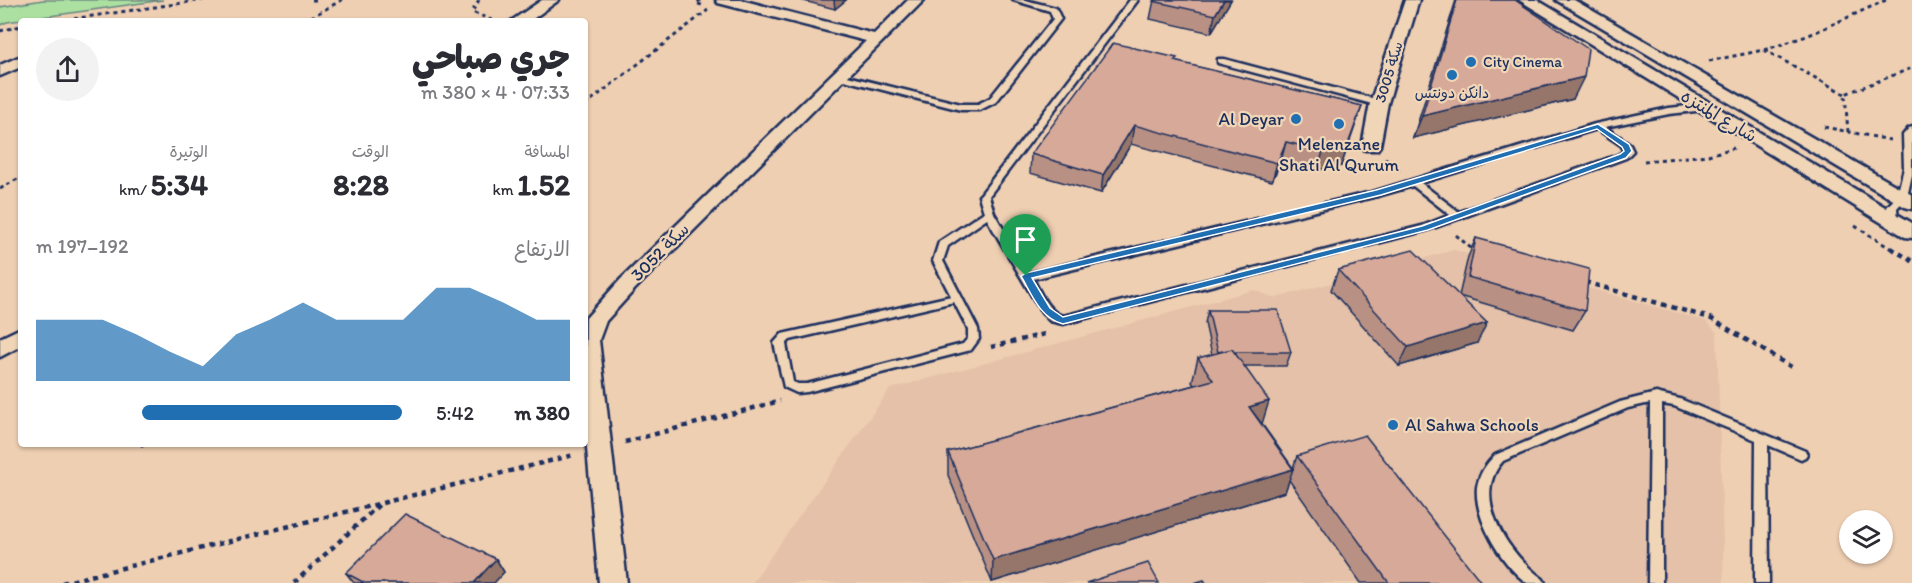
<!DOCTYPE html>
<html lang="ar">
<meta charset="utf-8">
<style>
body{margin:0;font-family:Itim,"Playpen Sans Arabic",sans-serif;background:#f2f2f3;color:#2b2b33;direction:rtl;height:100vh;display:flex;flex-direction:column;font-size:22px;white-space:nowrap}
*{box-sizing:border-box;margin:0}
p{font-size:20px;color:#7c7c81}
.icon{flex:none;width:33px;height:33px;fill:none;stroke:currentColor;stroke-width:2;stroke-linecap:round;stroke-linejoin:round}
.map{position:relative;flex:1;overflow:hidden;direction:ltr}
.side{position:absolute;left:18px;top:18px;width:570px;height:429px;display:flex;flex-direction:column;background:#fff;border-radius:6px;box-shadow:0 2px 4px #0004;direction:rtl}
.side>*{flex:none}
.fabs{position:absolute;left:1839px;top:510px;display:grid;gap:12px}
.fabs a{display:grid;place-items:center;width:54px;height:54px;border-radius:50%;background:#fff;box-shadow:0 2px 4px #0004;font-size:30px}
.pin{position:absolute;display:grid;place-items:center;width:51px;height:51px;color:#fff;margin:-62px -26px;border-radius:50% 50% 50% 0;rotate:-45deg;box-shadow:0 0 6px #0007}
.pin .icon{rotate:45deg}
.round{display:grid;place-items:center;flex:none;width:63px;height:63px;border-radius:32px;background:#f2f2f3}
.summary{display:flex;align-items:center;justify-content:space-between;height:102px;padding:0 18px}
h1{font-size:33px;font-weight:800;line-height:45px}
.metrics{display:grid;grid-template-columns:repeat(3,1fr);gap:9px;height:102px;padding:6px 18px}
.metrics div{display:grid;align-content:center}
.metrics b{font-size:30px;font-weight:800}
.metrics small{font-size:16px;font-weight:400}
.metrics p{font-size:16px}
.chart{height:168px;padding:12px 18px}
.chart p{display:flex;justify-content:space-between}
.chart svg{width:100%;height:108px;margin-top:6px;fill:#1f6fb2;opacity:.7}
ul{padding:0 18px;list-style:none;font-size:20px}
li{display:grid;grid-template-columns:96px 72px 1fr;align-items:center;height:45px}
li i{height:15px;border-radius:8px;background:#1f6fb2}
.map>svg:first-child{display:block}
.built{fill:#e4c1a8}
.green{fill:#ace0a1;stroke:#648880;stroke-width:1.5}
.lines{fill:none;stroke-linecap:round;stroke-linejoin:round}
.lane-casing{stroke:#1b2f5e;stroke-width:5}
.street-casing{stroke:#1b2f5e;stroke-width:5}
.path-far1{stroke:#1b2f5e;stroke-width:3;stroke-dasharray:4 4;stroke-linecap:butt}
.path{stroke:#1b2f5e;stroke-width:4.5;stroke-dasharray:5 5;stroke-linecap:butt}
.lane{fill:#f0d5b7;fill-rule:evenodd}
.street{fill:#f0d5b7;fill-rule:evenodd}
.wall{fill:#b99184;stroke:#1b2f5e;stroke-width:1.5}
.shaded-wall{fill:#96766b;stroke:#1b2f5e;stroke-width:1.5}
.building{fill:#d7a999;stroke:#1b2f5e;stroke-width:1.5}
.route{fill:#1f6fb2;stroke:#fff;stroke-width:1.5;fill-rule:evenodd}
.poi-dot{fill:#1f6fb2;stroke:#f0d5b7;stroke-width:2}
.labels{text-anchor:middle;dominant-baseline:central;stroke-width:4.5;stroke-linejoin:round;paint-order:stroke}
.far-poi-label{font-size:15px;fill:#1b2f5e;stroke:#f0d5b7;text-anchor:start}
.far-street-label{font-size:15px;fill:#1b2f5e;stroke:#f0d5b7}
.street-label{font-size:18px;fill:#1b2f5e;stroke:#f0d5b7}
.poi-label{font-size:18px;fill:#1b2f5e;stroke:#f0d5b7;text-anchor:end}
</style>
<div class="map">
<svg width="1912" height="583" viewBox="0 0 1912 583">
<rect width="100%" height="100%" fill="#efcfb2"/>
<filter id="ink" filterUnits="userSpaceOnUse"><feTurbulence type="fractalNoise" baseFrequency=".0167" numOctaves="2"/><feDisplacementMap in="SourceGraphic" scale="12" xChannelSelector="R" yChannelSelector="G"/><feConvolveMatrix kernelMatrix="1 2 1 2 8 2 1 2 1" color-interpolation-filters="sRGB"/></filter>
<g filter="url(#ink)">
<!-- built -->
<path class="built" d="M1454 250 1706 321 1717 333 1724 583H752L890 389 1254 290 1275 298Z"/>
<!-- green -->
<path class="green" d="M43 0H163L7 22 0 25V7Z"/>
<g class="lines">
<!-- lane casing -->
<g class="lane-casing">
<path id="lane" d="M1013 0H1025L1056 8 1061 19 996 102 980 110H961L836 78 835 76 839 74 961 104H978L990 98 1053 19 1050 11Z
M1130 0H1138L989 196 994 213 1029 273 1376 191 1595 124 1669 108 1705 104 1709 107 1705 110 1669 114 1605 127 1629 143 1633 151 1626 158 1428 230 1063 324 1050 321 1042 313 987 219 948 246 943 261 978 329 979 339 971 350 807 392 797 393 784 387 774 343 782 334 951 296 933 261 939 242 984 212 979 196 981 194ZM1597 129 1622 146 1623 151 1620 154 1459 212 1421 183ZM1413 186 1450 215 1422 226 1063 316C1048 313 1040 291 1033 279L1378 196ZM954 302 968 329V338L963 344 807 384H798L793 382 786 344 790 340Z
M1218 59H1224L1382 101 1383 103 1382 105H1376L1218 63Z
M1912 127V175L1907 197 1897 208 1898 221 1893 224 1888 221 1887 207 1897 196 1904 168 1903 135 1909 128Z
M1656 393 1680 399 1805 451 1807 454 1805 457 1801 459 1768 445 1769 583H1755L1756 440 1674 406 1662 404V583H1648L1650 403 1628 408 1503 461C1469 498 1510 556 1543 579L1545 583H1527C1502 565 1474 519 1477 487 1479 474 1486 464 1495 455L1620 402Z"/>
</g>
<!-- street casing -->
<g class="street-casing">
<path id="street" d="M542 0H559L530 21H511Z
M716 0H741L874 34 908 0H924L635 289 606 321 599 340 627 583H599L585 426 586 318 621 279 866 41 718 3Z
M1405 0H1419L1388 103 1380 146 1377 150H1365L1362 146 1370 103Z
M1519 0H1537L1912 223V238L1905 237Z
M1556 0H1574L1912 195V209L1905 207Z
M21 56V67L0 76V65Z
M21 328V346L0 357V338Z"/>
</g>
<!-- path-far1 -->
<path class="path-far1" d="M312 0H319
M479 0 472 12 494 21
M701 0 696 3 704 6
M58 21 203 0
M304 21 342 0
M0 31 21 26
M1764 50 1845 94
M1709 61 1764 50 1807 36 1886 0
M585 105 708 10
M1824 127 1890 140
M1848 132 1845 94 1912 68
M1385 158 1400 170
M1644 161 1708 155 1734 148
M0 189 21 177
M1855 226 1893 250
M1456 235 1473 250"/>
<!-- path -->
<path class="path" d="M1472 248 1474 250
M1891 248 1912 261
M1585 282 1710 318 1793 368
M991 347 1045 334
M625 442 780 401
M141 446 144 444
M62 583 574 455
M294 583 380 504"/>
<!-- lane -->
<use href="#lane" class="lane"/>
<!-- street -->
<use href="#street" class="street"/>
</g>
<!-- wall -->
<path class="wall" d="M800 0H846L835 9Z
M1154 0H1231L1211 33 1150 19Z
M1456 0H1515L1573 99 1413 138Z
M1176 62 1362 106 1341 166 1318 170 1281 161 1272 181 1131 144 1101 193 1030 173 1031 154Z
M1476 238 1585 311 1573 330 1459 296 1477 343 1399 366 1331 290 1338 270 1459 296 1468 257Z
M1208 310 1291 352 1286 366H1244L1262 424 1293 468 1297 456 1482 583H1361L1289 480 1285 492 992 582 948 475V452L1194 385 1192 382 1198 358 1212 355 1205 323Z
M496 559 504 572 494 583H354L346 573Z"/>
<!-- shaded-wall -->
<path class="shaded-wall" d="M834 0H846L835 9Z
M1224 0H1231L1211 33 1215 15Z
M1584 77 1573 99 1413 138 1422 116Z
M1362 106 1341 166 1318 170 1323 151Z
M1134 125 1131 144 1101 193 1103 175Z
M1286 142 1281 161 1272 181 1277 163Z
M1487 323 1477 343 1399 366 1408 347Z
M1269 401 1262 424 1249 407Z
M1293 469 1285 492 992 582 993 560Z
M496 559 504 572 494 583H474Z"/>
<!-- building -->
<path class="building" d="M1154 0H1224L1215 15 1153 1Z
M1457 0H1515L1588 49 1584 77 1422 116Z
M1113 43 1177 58 1174 61 1362 106 1347 147 1323 151 1286 142 1277 163 1134 125 1103 175 1031 154Z
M1476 238 1589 269 1585 311 1468 277Z
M1413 250 1487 323 1408 347 1338 270Z
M1208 310H1278L1291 352H1234L1232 349 1218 352Z
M1232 349 1269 401 1249 407 1293 469 993 560 948 452 1213 380 1198 358Z
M1365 435 1482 583H1389L1297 456Z
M405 514 496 559 474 583H362L363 582 346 573Z
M1148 563 1159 583H1086Z
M1204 580 1206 583H1194Z"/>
</g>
<!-- route -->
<path class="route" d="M1598 124 1629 144 1632 151 1626 158 1428 230 1063 324C1040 318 1032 295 1021 276L1026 273 1376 190ZM1597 129 1622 147 1624 151 1620 154 1422 226 1063 317 1050 308 1032 278 1381 195Z"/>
<!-- markers -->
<g class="poi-dot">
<circle cx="1471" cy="62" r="6"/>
<circle cx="1452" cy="75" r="6"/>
<circle cx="1296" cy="119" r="6"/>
<circle cx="1339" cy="124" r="6"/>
<circle cx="1393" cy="425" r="6"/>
</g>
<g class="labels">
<!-- far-poi labels -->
<g class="far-poi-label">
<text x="1483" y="62">City Cinema</text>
<text x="1452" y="93" text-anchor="middle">دانكن دونتس</text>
</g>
<!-- far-street labels -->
<g class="far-street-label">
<text transform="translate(1389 72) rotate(-73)">سكة 3005</text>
</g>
<!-- street labels -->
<g class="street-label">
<text transform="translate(1719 116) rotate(31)">شارع المنتزه</text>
<text transform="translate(660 252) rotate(-45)">سكة 3052</text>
</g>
<!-- poi labels -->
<g class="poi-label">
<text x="1284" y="119">Al Deyar</text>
<text x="1339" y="144" text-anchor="middle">Melenzane<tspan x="1339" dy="21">Shati Al Qurum</tspan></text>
<text x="1405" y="425" text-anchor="start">Al Sahwa Schools</text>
</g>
</g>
</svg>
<div class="fabs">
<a><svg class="icon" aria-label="layers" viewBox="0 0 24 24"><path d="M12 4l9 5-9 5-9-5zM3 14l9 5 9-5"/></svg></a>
</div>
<div class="pin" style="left:1026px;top:276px;background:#1e9e55"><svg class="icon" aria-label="arrive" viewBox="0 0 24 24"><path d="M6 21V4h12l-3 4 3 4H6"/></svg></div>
<section class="side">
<div class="summary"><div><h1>جري صباحي</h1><p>07:33 · 4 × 380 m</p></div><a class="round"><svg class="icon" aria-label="share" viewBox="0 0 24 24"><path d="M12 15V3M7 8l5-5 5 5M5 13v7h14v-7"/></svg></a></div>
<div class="metrics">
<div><p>المسافة</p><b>1.52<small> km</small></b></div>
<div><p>الوقت</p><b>8:28</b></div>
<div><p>الوتيرة</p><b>5:34<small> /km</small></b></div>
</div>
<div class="chart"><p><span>الارتفاع</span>192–197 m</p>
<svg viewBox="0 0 160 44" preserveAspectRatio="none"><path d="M0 44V19L10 19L20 19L30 25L40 32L50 38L60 25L70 19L80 12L90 19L100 19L110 19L120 6L130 6L140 12L150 19L160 19V44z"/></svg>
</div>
<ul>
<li><b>380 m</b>5:42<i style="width:71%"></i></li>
</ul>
</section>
</div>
